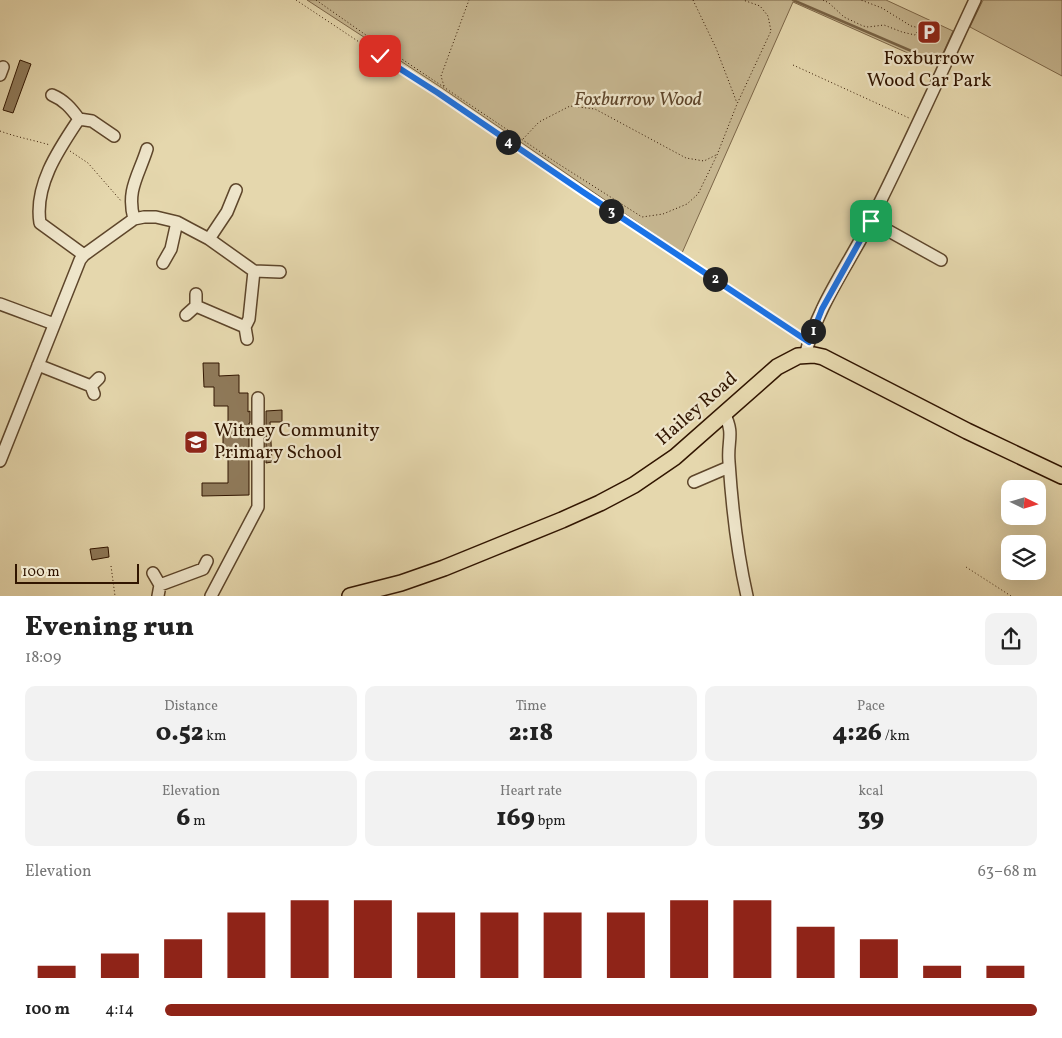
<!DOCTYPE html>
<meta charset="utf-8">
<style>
body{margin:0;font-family:Vollkorn,serif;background:#f2f2f2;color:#222;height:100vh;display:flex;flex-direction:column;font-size:19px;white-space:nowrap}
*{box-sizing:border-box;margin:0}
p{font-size:16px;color:#767676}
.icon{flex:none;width:28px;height:28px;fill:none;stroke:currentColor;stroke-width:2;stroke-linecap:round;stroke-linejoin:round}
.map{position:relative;height:596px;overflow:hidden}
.panel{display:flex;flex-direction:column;background:#fff;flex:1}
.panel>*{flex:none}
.needle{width:32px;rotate:95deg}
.tools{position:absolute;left:1001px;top:480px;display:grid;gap:10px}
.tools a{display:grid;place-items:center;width:45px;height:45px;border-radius:10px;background:#fff;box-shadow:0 5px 20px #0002;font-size:25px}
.scale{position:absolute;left:15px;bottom:12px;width:124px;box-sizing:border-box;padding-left:5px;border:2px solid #311500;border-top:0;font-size:14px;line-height:18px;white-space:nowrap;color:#311500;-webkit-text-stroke:4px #eee5ca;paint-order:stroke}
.pin{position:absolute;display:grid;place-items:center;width:42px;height:42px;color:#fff;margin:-21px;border-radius:10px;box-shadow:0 2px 8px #0006}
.km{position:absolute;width:25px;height:25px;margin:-12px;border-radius:50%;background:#222;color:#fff;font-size:14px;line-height:25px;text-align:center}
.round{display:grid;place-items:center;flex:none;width:52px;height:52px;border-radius:10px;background:#f2f2f2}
.summary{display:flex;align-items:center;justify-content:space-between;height:85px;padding:0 25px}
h1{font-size:28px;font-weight:800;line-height:38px}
.stats{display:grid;grid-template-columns:repeat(3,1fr);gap:8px;height:85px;padding:5px 25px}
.stats div{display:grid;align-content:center;border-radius:10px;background:#f2f2f2;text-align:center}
.stats b{font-size:25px;font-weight:800}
.stats small{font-size:14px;font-weight:400}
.stats p{font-size:14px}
.chart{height:140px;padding:10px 25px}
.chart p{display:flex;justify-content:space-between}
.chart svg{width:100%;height:90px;margin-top:5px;stroke:#8f2418;stroke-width:6}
ul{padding:0 25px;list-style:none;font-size:16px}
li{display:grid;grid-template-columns:80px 60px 1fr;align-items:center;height:38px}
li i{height:12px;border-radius:6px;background:#8f2418}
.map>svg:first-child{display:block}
.park{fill:#c6b690;stroke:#7c6648}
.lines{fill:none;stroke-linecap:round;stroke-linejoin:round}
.stream{stroke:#786244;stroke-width:2.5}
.building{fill:#8f7a5a;stroke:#311500}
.minor-casing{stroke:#5e462b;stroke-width:14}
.major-casing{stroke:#311500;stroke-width:18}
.path{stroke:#311500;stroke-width:1;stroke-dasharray:1 2.5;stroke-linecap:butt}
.minor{stroke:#eee5ca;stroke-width:11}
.major{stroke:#e5d7ad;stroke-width:15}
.route-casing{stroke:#fff;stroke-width:10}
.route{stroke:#1a73e8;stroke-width:6}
.labels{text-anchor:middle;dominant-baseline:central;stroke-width:4.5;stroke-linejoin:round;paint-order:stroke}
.poi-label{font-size:19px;fill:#311500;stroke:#eee5ca}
.park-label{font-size:19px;font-style:italic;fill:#5e452b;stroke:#eee5ca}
.street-label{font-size:19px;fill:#311500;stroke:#eee5ca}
</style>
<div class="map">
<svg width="1062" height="596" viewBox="0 0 1062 596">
<rect width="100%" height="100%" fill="#e5d7ad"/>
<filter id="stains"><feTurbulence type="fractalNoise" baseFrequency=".004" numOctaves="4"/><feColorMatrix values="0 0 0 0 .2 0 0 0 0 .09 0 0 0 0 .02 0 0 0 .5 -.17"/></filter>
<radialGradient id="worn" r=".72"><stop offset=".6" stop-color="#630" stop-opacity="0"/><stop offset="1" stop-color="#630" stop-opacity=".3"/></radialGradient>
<!-- park -->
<path class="park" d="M307 0H886L953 31 937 66 793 2 682 253 442 88Z
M983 0H1062V76L970 27Z"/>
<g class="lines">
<!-- stream -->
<path class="stream" d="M793 0 937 62"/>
</g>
<!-- building -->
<path class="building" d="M20 60 31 64 13 113 3 110Z
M203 363H219V376L239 375V393H248V412L250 411V423H249V495L202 496V483H228V456H223V432H228V406H214V387H204Z
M282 410V422H270L272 462 266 463V411Z
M108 547 109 557 92 560 90 549Z"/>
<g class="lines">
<!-- minor casing -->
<g class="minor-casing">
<path id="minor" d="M0 75 3 67
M52 95C64 100 71 108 79 119 59 149 34 185 40 223L84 255
M79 119 92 121 114 136
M134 219C126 190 139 175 147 149
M871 221 941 260
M209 239 227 212 236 190
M163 263 171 249 177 222
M0 304 54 324
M196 306 245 327 249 319 254 271
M186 315 196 306V294
M245 327 247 339
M805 356C817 306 849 264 871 220 908 147 941 73 975 0
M38 365 91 386
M94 394 91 386 99 378
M724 413C735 435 727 440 729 462 732 507 737 552 747 596
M0 461 80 260 84 255 134 219 144 217H156L177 222 190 229 209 239 254 271 280 272
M694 482 729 467
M153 573 160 585 158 596
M160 585 203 569 207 561
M211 596 258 507V398"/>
</g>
<!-- major casing -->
<g class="major-casing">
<path id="major" d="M350 596 401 583 444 568 562 520 600 503 634 485 675 457 777 367 798 356 814 355 823 357 967 431 1062 476"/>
</g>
<!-- path -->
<path class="path" d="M296 0 801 336
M316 0 363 33 557 163 642 217 663 214 687 204 698 194 717 155 737 104 771 31 768 16 760 6 743 0
M693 0 716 48 737 103
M823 0 829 3 844 17 863 26 868 27 884 25 902 32 915 35 920 28 911 26 882 8 861 0
M793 65 909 118
M444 86 441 76 469 0
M0 131C16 137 33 140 50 145
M523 139 539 122 570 106 595 109 686 158 704 161 716 155
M70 151 88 163 122 202
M111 566 115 596
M966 567 1011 596"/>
<!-- minor -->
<use href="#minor" class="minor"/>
<!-- major -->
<use href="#major" class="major"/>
</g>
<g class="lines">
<!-- route casing -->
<g class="route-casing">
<path id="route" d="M380 56 438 93 583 192 809 342 822 309 871 221"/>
</g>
<!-- route -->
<use href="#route" class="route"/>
</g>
<!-- icons -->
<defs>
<g id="parking-square" transform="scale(1.25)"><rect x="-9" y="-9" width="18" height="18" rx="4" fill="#8f2418" stroke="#eee5ca"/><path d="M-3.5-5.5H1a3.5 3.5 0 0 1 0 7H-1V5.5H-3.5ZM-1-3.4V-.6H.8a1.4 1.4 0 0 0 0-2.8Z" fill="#fff"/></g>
<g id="school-square" transform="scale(1.25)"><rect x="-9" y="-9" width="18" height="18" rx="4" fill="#8f2418" stroke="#eee5ca"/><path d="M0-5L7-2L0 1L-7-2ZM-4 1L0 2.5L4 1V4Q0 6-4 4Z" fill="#fff"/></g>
</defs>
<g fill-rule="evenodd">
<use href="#parking-square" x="929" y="32"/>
<use href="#school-square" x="196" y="442"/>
</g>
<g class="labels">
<!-- poi labels -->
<g class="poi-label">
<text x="929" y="59">Foxburrow<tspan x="929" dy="22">Wood Car Park</tspan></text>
<text x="214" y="431" text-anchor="start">Witney Community<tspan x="214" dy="22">Primary School</tspan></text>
</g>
<!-- park labels -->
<g class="park-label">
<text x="638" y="100">Foxburrow Wood</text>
</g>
<!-- street labels -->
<g class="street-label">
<text transform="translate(697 409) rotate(-41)">Hailey Road</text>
</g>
</g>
<rect width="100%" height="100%" filter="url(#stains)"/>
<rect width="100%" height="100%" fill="url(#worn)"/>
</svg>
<div class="tools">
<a><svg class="needle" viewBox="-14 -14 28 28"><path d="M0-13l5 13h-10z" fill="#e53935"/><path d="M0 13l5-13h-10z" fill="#767676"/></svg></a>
<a><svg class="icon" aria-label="layers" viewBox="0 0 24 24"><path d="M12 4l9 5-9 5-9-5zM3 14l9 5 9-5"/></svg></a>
</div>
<div class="scale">100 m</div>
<div class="pin" style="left:871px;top:221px;background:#1e9e55"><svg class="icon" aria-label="arrive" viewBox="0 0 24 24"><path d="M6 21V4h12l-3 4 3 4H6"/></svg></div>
<div class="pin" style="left:380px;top:56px;background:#d93025"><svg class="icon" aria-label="check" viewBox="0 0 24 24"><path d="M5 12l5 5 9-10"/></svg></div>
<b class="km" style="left:813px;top:331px">1</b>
<b class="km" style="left:715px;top:279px">2</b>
<b class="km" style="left:611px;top:211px">3</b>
<b class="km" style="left:508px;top:142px">4</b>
</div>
<section class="panel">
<div class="summary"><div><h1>Evening run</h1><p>18:09</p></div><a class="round"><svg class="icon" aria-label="share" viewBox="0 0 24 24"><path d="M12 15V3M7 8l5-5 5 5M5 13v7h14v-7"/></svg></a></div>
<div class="stats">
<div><p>Distance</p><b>0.52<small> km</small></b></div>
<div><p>Time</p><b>2:18</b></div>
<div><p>Pace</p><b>4:26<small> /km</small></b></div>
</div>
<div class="stats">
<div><p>Elevation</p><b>6<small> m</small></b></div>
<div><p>Heart rate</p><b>169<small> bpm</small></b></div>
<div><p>kcal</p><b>39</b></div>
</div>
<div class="chart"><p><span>Elevation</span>63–68 m</p>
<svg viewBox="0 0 160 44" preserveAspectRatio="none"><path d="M5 44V38M15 44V32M25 44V25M35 44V12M45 44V6M55 44V6M65 44V12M75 44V12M85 44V12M95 44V12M105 44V6M115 44V6M125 44V19M135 44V25M145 44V38M155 44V38"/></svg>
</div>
<ul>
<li><b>100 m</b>4:14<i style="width:100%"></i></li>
</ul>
</section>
